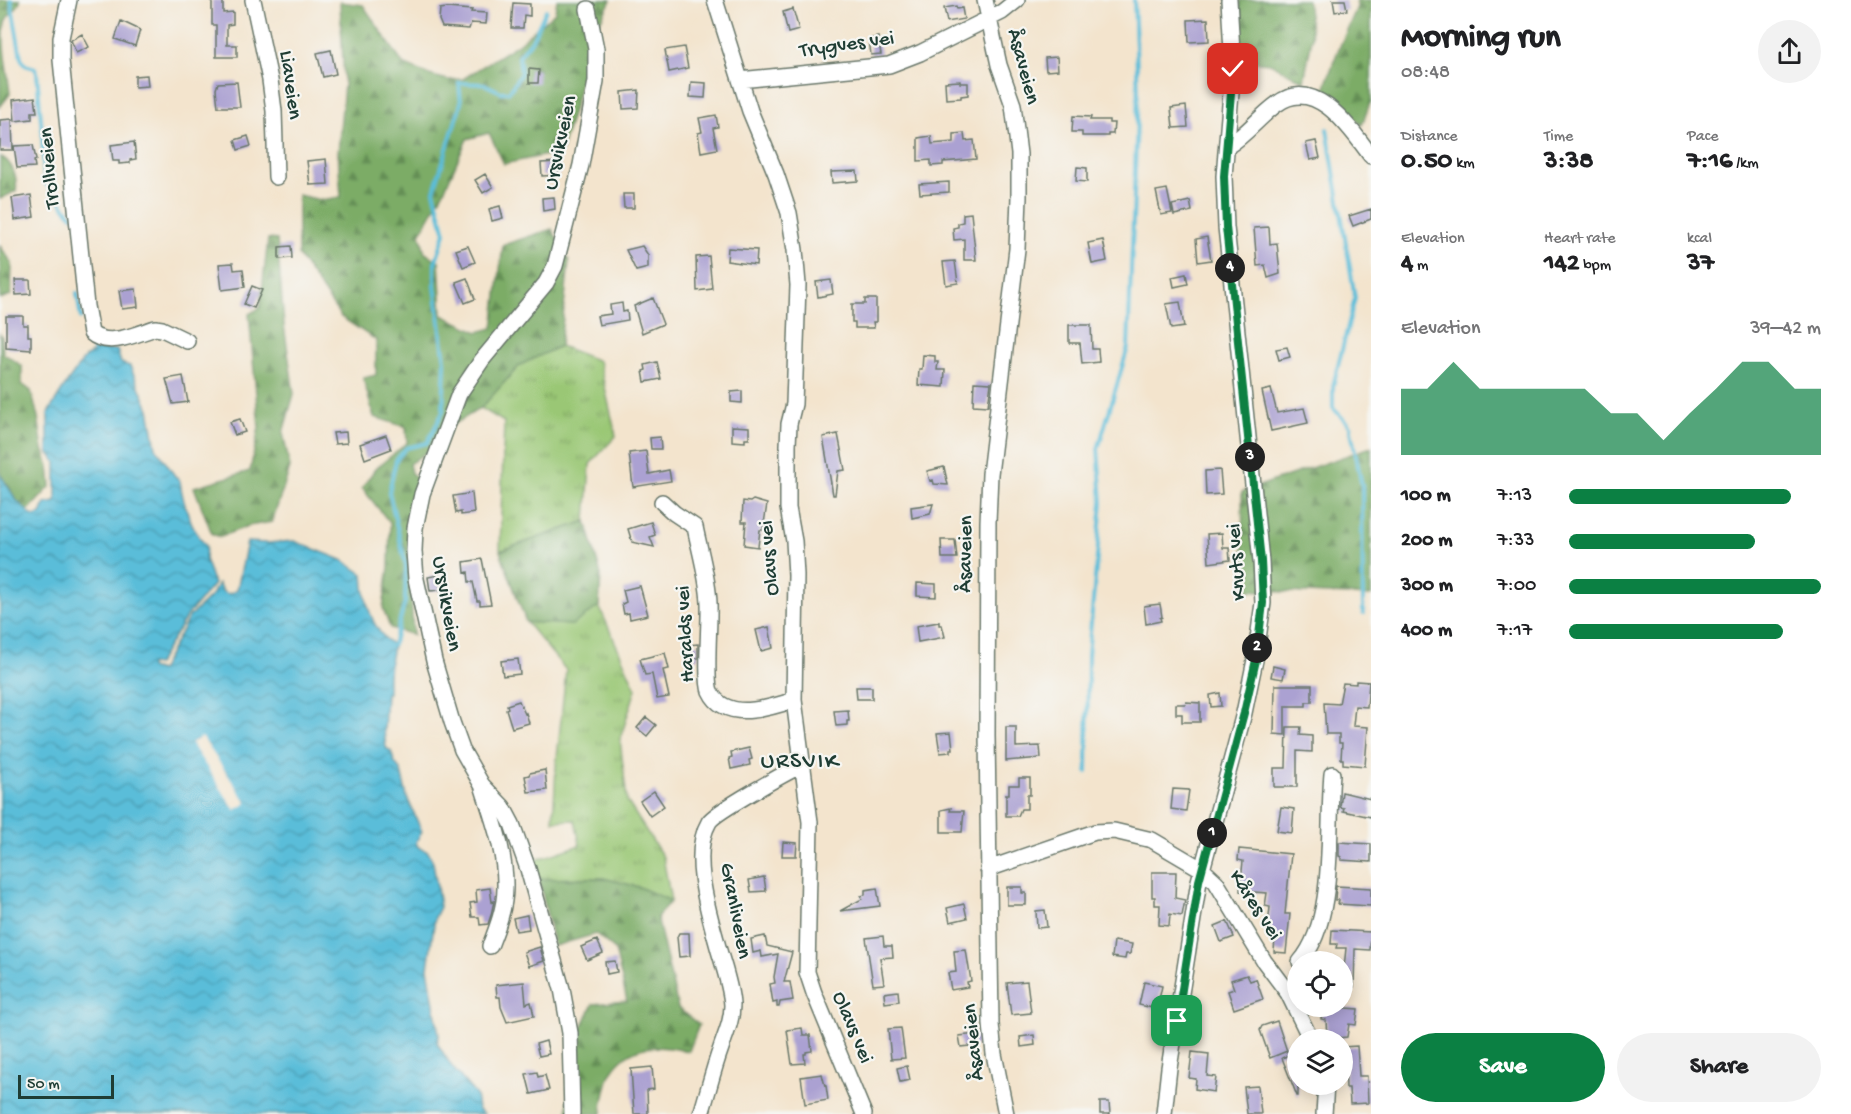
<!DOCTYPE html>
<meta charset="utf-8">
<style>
body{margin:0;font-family:"Gochi Hand",sans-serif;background:#f2f2f2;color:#202124;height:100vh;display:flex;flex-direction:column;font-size:22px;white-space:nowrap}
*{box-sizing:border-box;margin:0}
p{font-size:20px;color:#757577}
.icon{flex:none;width:33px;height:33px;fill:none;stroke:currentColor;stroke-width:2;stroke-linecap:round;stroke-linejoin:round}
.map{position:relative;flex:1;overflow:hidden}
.drawer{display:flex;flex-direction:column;background:#fff;width:480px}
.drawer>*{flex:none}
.controls{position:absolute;left:1287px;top:951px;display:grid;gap:12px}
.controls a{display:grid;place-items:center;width:66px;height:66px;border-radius:50%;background:#fff;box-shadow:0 3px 15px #0003;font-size:30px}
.scale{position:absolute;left:18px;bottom:15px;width:96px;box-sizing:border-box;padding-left:6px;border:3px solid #1f3d34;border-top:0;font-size:16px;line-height:21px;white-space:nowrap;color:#1f3d34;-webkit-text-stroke:4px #f6f6f2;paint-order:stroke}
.pin{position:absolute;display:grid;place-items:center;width:51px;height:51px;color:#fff;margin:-26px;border-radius:12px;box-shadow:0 3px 9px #0006}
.km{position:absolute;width:30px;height:30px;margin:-15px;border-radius:50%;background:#222;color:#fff;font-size:16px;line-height:30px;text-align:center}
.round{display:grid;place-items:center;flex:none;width:63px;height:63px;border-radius:32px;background:#f2f2f2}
.head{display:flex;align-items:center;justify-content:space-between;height:102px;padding:0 30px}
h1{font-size:33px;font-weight:800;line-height:45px}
.figures{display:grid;grid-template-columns:repeat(3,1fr);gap:9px;height:102px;padding:6px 30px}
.figures div{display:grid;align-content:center}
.figures b{font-size:26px;font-weight:800}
.figures small{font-size:16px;font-weight:400}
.figures p{font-size:16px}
.chart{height:168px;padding:12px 30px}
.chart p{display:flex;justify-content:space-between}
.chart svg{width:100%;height:108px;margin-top:6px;fill:#0b8043;opacity:.7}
.cta{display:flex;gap:12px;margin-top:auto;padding:12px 30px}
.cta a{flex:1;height:69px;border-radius:36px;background:#0b8043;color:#fff;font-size:24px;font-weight:800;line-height:69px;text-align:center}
.cta a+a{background:#f2f2f2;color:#202124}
ul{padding:0 30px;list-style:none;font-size:20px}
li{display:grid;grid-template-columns:96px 72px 1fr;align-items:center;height:45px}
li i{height:15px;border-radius:8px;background:#0b8043}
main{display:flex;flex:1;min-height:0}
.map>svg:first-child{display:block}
.grass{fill:url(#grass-tufts);stroke:#5c8254;stroke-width:1.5}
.forest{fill:url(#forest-firs);stroke:#4d744d;stroke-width:1.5}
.water{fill:url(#water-waves);stroke:#3c7d86;stroke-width:1.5}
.pier{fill:#f3e4cd}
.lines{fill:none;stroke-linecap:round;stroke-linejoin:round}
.stream{stroke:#5abdd9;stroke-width:4}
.building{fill:#aba1d2}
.minor-casing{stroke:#69776a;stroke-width:18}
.minor{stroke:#fff;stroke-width:15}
.route-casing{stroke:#fff;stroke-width:12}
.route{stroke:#0b8043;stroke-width:8}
.labels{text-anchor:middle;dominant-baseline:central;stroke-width:4.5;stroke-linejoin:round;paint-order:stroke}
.street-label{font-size:21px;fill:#1f3d34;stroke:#f6f6f2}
.quarter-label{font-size:24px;letter-spacing:1.5px;fill:#1f3d34;stroke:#f6f6f2}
</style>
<main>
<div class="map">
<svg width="1371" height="1114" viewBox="0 0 1371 1114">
<defs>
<pattern id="grass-tufts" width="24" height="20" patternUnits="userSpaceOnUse" patternTransform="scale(1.5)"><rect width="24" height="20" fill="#9ac775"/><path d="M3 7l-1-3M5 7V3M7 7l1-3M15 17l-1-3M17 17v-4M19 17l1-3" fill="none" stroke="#7da361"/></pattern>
<pattern id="forest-firs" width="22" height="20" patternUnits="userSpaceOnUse" patternTransform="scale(1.5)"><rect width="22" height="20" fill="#7bac66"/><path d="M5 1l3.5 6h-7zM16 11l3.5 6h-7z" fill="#648d55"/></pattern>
<pattern id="water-waves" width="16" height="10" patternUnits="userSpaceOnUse" patternTransform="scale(1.5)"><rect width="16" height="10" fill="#5abdd9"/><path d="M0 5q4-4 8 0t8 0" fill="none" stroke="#4a9bb1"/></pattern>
</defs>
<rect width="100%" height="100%" fill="#f6f6f2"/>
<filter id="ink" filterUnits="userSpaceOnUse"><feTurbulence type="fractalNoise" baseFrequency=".0167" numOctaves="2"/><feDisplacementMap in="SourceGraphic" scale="12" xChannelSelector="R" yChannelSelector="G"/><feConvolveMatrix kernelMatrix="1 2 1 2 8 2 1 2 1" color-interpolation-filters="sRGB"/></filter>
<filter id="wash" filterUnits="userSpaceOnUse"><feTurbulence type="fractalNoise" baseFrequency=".008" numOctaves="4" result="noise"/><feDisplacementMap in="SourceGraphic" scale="24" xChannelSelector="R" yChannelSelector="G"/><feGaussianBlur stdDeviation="1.35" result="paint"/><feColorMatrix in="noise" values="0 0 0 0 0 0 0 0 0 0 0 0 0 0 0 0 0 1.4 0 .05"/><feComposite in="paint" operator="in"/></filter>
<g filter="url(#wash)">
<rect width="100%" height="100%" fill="#f3e4cd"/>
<!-- grass -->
<path class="grass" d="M560 346 599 361 616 436 590 464 586 521 500 551 504 422 481 408 520 365Z
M599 606 636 689 620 739 627 801 663 857 671 901 639 887 603 878 539 879 530 862 580 845 575 820 553 821 556 768 566 670 526 622 572 625Z"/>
<!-- forest -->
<path class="forest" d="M0 0H20C19 10 7 13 5 23 1 45 8 72 10 94L0 107Z
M557 0H611L590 41 575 104 561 152 504 164 489 133 467 139 444 191 420 234 425 253 439 261 442 315 478 332 493 328 503 245 552 229 569 261 560 346 520 365 481 408 438 434 428 451 409 464 411 473 419 479 408 531 413 635 390 628 383 608 389 567 390 523 362 488 375 469 407 443 406 427 374 417 363 378 376 375V340L341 317 298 255V195L321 200 341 197 338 153 344 84 340 2 363 5 403 64 429 75 448 80 463 79 518 44 555 12Z
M1240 0H1307L1312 38 1304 81 1270 63 1239 60Z
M1356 0H1371V100L1362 125 1323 92 1337 53 1357 7Z
M0 156C13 162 18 179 16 191L0 199Z
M268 239 277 240 284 325 294 394 283 433 290 468 272 522 248 526 220 537 212 534 194 487 250 471 259 428 249 314 260 308Z
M0 246 12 263 11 295 0 299Z
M0 334 2 337 3 353 22 366V384L31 391 38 417 43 449 49 466 51 486 27 512 17 501 0 474Z
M1371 447V596L1244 590 1242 492Z
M586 521 601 575 599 606 572 625 526 622 500 551Z
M603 878 639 887 671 901 657 917 678 1008 699 1025 689 1051C659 1045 631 1042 612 1071 606 1080 604 1097 602 1108V1114H567L575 1042 593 1004 627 1001 615 950 596 934 554 946 539 879Z"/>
<!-- water -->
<path class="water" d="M99 349 117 350 121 363 130 366 149 409 156 448 175 476 180 481C183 503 191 529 206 546L205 559 214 584 186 617 157 665 150 664V668L160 671 189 617 210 597 218 584 223 592 229 594 237 590 247 542 267 543 294 541 342 560 363 574C364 599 371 630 393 645L388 675V693H386L384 731 386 748 391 751 394 761 401 771 407 797 422 832 416 842 418 847 428 852 433 862 440 907 435 917 428 968 439 1035 437 1043 452 1067 476 1095 478 1109 484 1114H0V474L17 501 33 516 41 514 45 504 56 502V462L48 452V413L66 384 85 357Z"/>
<!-- pier -->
<path class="pier" d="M202 737 247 803 235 810 191 743Z"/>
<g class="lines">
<!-- stream -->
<path class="stream" d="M11 0 21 58 25 65 35 68 37 73 42 132 44 177 46 184 72 216
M1327 129 1355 298 1333 386V408L1350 426 1362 486 1363 614
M77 293 81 318
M86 337 95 351
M393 645 405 602 406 566 389 492 396 460 406 448 427 443 443 412 445 362 435 286V263L445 233 434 191 461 103 459 83 484 84 501 92H509L521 73 519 56 532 40 546 10
M1087 772 1088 655 1102 502 1098 449 1128 347 1138 93 1134 0"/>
</g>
<g id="blocks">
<!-- building -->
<path class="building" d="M212 0H223V13L233 12V24L227 25V45H237V57H216V25H212Z
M1333 0H1345L1347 10 1335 12Z
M513 3 530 4V16L524 15 523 28H511Z
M956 6 957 9 962 8 964 19 947 22 944 8Z
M447 8 472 10 471 12 487 13 486 24 471 23 469 29 442 27 439 20 440 9Z
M793 9 799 30 788 33 783 12Z
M1208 19 1209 41 1189 42 1188 20Z
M121 21 140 30 135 46 115 39Z
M82 34 89 47 76 53 71 40Z
M878 37 881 54 871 55 869 39Z
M684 47 688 68 669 72 665 50Z
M331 50 336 74 323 77 317 53Z
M1057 57 1058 70 1046 71 1045 58Z
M529 69 539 70 538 83H529Z
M147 75 148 86 135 87V76Z
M960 81V83H968V95L961 96V98L946 99 945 82Z
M237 82 240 107H218L216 89 218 83Z
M691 82 706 83 705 98 690 97Z
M639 90 638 108 623 109 622 92Z
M35 97 37 112H32V119L15 121 13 100Z
M1186 106 1188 127 1173 128 1171 108Z
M716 115 718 127 713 128 717 149 701 152 698 133 702 132 699 118Z
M1073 116 1091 117 1090 120H1109V123H1114L1113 134H1108V136H1082V132H1072Z
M12 119 13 150H0V120Z
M964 133 965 141 974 140 976 159 943 162V165L931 166V160L918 161V138L931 136 932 144 954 142V134Z
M248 136 251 146 238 150 235 140Z
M1316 141 1320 158 1310 160 1306 143Z
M134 142 136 159 130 160V163L119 164V161H113L111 145Z
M33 145 36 160 34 161 35 167 17 168 14 146Z
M326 159 328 184 310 185 307 161Z
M558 162 559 175 542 176 541 163Z
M1077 167 1087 168V182L1076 181Z
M857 171 858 181 832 183 831 172Z
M485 174 493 187 483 193 475 180Z
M949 182V192L920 194 919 184Z
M1167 189 1172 213 1161 215 1156 191Z
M623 194H634V208H624Z
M31 195 34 217 15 220 12 198Z
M554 197 555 209 543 211 542 198Z
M1190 201 1192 211 1174 215 1172 205Z
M500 206 503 218 492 221 489 209Z
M1371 209V219L1353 226 1349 216Z
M971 213 976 260H964V239L954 240 953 228 958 227V223L963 222V214Z
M1269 227 1270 244 1277 243 1280 274 1268 278 1265 265 1257 266 1254 228Z
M1207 237 1211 260 1198 262 1196 239Z
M1103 240 1107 261 1092 264 1088 243Z
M291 246 292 258 279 259V247Z
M468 246 475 262 463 267 456 250Z
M642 246 648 255V268L636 271 626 250Z
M728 248 757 250 756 265 727 261Z
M709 256 712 289 697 291 696 257Z
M955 261 958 283 946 285 943 262Z
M233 263 234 270 243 269 245 287 222 290 219 264Z
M1186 274 1188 284 1174 287 1172 277Z
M467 278 475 299 465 303 456 282Z
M15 280H30L31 294 16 295Z
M831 280 833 294 818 297 816 282Z
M252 286 262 290 254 308 244 304Z
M136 289 138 307 122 309 119 291Z
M653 298 663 324 642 333 634 306Z
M865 299H876V322H873L874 328H855V322H852V304H865Z
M1180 302 1184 327 1171 329 1166 304Z
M622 303 623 312 627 311 628 320 599 325 597 316 611 314 610 305Z
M6 316H23V325H28V336H31V350L6 348Z
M1069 325H1091L1092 349H1098L1099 362 1082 364 1080 343H1069Z
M1287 347 1290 357 1279 360 1276 349Z
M923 355 935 356V362H938L937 370H945L944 387 918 385 919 369H922Z
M657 362 661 379 645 382 643 371 646 370 645 365Z
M183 376 188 402 173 404 166 379Z
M974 382 991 383 988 406 973 405Z
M1271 389 1277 413 1304 408 1308 423 1271 431 1262 391Z
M742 391V403L731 402V392Z
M240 419 245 432 235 435 230 422Z
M732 426 749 427V439H745V442L732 441Z
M346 432 347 443 335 444 333 433Z
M838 434 845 470 838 471 835 495H833L823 437Z
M386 435 391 449 365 459 360 444Z
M660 437 661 449H651L650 438Z
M646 451 649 474 669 470 671 481 633 487 629 453Z
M944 467 948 485 934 484 933 480 930 481 927 471Z
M1220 470 1222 494 1206 495 1205 471Z
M472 493 474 513 461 515V512L456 513 453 496Z
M753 500 767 504 763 530H760L758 547 744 545 746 522H742L743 501 750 502Z
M933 504 930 514 912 518 911 507Z
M651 522 655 535 650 537 654 547 632 542 628 529Z
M1222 533 1223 548H1229L1230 560 1209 563 1207 534Z
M941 540H955L957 558H942Z
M482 559 491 604 480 605V601H477L473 582H469L468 572 465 573 464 562Z
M439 575 441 590 430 591 428 577Z
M917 583 936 584V597L917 596Z
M640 586 648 615 630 619 629 613 624 614 622 604 626 602 623 590Z
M1160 604 1162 617 1160 618 1161 621 1146 624 1144 606Z
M939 622V625H942L945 637 918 642 916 626Z
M769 627 773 648 761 651 756 630Z
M698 644V658L689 659 688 645Z
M665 653 669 669 663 670 669 697 657 699 652 674 645 675 640 659Z
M518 659 520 674 503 676 501 661Z
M1273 666 1285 669 1283 679 1271 677Z
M1356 681 1369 682 1367 707 1355 706 1353 726 1368 727 1365 766 1343 764V759H1341L1342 743H1339V734H1326L1324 703 1339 704 1343 683 1356 684Z
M1275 685H1312V702H1306V706H1285V735L1274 734Z
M856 687H872V699H857Z
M1220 693 1221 706 1211 707 1210 695Z
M519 701 525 714 526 713 529 723 512 728 506 709 508 708 507 705Z
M1186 702 1200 703V722H1182V714H1176V704H1185Z
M848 710 849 721H847V725L836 726 834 711Z
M646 717 656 725 647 736 637 728Z
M1006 727H1016V747L1040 746 1041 758 1006 761Z
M1287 727H1301L1300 735 1312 736V752L1297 751V787H1274V768H1286Z
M951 732 953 749H950V752L940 753 937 733Z
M749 748 752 759 749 760 750 765 731 769 729 758 732 757 731 752Z
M545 770 547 790 528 792 525 776 529 775 530 773Z
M1019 778H1030V795H1027V809H1021L1018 816H1006V794H1009V785H1019Z
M1173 789 1189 790 1186 811 1171 809Z
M654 791 664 806 650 816 640 801Z
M1342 792 1371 799V817L1343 811 1344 808 1340 807Z
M1281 807 1294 809 1292 833 1277 831Z
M951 808 950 811H964L962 832H941V810Z
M783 842 797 843 796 856H782Z
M1339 842 1371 844V862L1341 860V857L1339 856Z
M1239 849 1291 854 1285 914H1290L1286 953 1274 952 1275 937 1267 936 1270 907 1265 906 1267 893 1240 891 1243 861 1238 860Z
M1152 872H1176L1175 898 1185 900 1182 916 1170 914 1169 926 1159 925 1160 905H1155V897H1152Z
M764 877 766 891 751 892 749 880Z
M1336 886 1371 888V906L1338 904 1339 900H1335Z
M1007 887H1022V893H1026V905H1007Z
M490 888 492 902 494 901 491 915 488 924 480 925 479 917H472L470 903 477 902 476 890Z
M877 888 880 906 840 911 862 899 861 896 865 895V890Z
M964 904 967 918 950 922 947 908Z
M1045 910 1047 927 1037 928 1036 911Z
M527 915 529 929 516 931 513 918Z
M1227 921 1234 937 1221 942 1215 926Z
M1332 930 1371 932 1370 950 1355 949 1354 987 1342 986V968H1344L1346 948H1336L1337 944H1331Z
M679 933H689L690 956 679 957 677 937Z
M765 936 767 946 792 952 784 982H790L793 1000 780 1002 779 1007H777V1002L773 1003 770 984 775 983 774 977 778 954 762 957 761 951 753 953 751 939Z
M883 936 884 946H892L893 957 880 958 884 984 873 985 866 938Z
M597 940 603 953 587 960 581 947Z
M1114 941 1132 944 1130 954H1126L1125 959 1112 957Z
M540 947 544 961 529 966 524 952Z
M966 950 971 981 967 982 968 987 951 990 948 973 956 972 954 951Z
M615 961 617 972 607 974 605 962Z
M1247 975 1250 981 1256 979 1263 999 1234 1009 1228 991 1234 989 1231 980Z
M1027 981 1031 1013 1011 1015 1007 983Z
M524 982 526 1004 531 1002 534 1016 507 1022 501 1007 500 997H497L496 985Z
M1144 982 1162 986 1157 1009 1139 1005Z
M898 991 899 1001 885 1003 884 993Z
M1322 1006 1358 1009 1356 1025 1349 1024 1347 1037 1327 1039 1326 1020 1321 1019Z
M1187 1017 1199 1018 1197 1034 1185 1032Z
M1277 1021 1287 1051 1270 1058 1260 1030 1262 1026Z
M802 1028 803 1035H810L812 1051 806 1052V1054H804L805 1063 792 1064 787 1030Z
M901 1028 905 1058 891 1059 888 1029Z
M977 1034 978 1045 961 1047 959 1036Z
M1034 1035 1035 1045 1021 1047 1020 1037Z
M546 1041 549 1054 539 1056 536 1044Z
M1357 1046 1359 1076H1367L1368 1103 1350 1104 1349 1088H1346L1345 1064H1342V1047Z
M1298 1051V1096H1297L1282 1058Z
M1192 1052 1209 1054 1207 1076 1216 1077 1214 1092 1195 1089 1196 1079 1189 1078Z
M907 1066 910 1080 900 1082 897 1068Z
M652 1067 654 1089 647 1090 648 1114H634L631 1069Z
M537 1072 538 1077 545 1075 549 1090 531 1094 526 1074Z
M822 1074 825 1086H826L828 1100 805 1104 801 1077Z
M1258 1086 1261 1114H1247L1244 1087Z
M1100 1102H1109L1110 1114H1100Z"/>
</g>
</g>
<g filter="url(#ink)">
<use href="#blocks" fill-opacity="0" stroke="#69776a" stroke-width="1.5"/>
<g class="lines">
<!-- minor casing -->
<g class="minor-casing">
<path id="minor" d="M69 0 61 38V60L86 306 91 333C108 348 136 334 155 328L162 329 187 341
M253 0 270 80 274 111 276 177
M715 0 750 111 776 174 789 213 795 250 798 285 794 404 789 424 788 445V508L794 541 796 575 794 700 810 822 807 972 814 993 864 1114
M985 0 999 65 1013 105 1019 154V197L1017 249 990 474 988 522 987 735 991 1024 994 1054 1006 1114
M740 80 889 65 920 53 1002 12 1017 0
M1228 146C1248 133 1259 117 1277 104 1315 75 1351 129 1371 156
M662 502 674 513 695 527C700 552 708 578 709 603 710 621 705 678 710 691 725 723 770 708 794 700
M483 788C493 820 506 854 505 888 505 908 497 928 490 946
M988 869 1095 832 1114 831 1152 840 1203 870 1216 882 1264 961 1288 993 1311 1040
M1300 962C1337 919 1327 829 1332 774
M572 1114 570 1033 562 989 528 869 512 824 503 807 482 785 462 750 452 722 434 661 416 579 414 551 415 528 422 494 459 394 482 360 546 283 555 266 581 165 596 81V49L588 9
M701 1114C708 1092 713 1070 721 1048 726 1033 732 1021 732 1005 731 986 723 965 718 947 709 914 690 854 709 822 715 812 787 772 802 765
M1164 1114 1169 1068 1199 881 1244 713 1255 660 1263 603 1261 561 1226 227 1224 176 1233 69 1229 0
M1324 1114 1326 1084"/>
</g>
<!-- minor -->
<use href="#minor" class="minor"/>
</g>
</g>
<g class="lines" filter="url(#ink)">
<!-- route casing -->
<g class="route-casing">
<path id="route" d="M1177 1021 1199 881 1244 713 1256 660 1263 603 1261 561 1226 227 1224 176 1233 69"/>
</g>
<!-- route -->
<use href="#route" class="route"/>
</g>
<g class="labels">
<!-- street labels -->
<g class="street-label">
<text transform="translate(847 46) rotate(-8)">Trygves vei</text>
<text transform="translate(1022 67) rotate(75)">Åsaveien</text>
<text transform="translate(289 85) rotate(82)">Liaveien</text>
<text transform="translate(562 143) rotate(-78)">Ursvikveien</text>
<text transform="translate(51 168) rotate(-95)">Trollveien</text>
<text transform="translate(967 554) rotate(-89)">Åsaveien</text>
<text transform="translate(771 558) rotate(-95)">Olavs vei</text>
<text transform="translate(1238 562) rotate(-94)">Knuts vei</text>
<text transform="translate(445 604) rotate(80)">Ursvikveien</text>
<text transform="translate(687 634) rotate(-93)">Haralds vei</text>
<text transform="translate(1254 906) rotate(57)">Kåres vei</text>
<text transform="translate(734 911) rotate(79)">Granliveien</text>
<text transform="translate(851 1028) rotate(67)">Olavs vei</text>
<text transform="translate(975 1042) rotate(-96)">Åsaveien</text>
</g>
<!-- quarter labels -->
<g class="quarter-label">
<text x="800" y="762">URSVIK</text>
</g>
</g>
</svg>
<div class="controls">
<a><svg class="icon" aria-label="locate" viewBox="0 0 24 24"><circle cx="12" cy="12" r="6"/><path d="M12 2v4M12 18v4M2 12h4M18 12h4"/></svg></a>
<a><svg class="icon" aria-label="layers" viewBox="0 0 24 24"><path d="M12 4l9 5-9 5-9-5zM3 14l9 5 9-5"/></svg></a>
</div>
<div class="scale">50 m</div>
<div class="pin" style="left:1177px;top:1021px;background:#1e9e55"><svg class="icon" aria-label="arrive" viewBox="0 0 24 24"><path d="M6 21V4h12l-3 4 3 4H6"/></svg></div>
<div class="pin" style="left:1233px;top:69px;background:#d93025"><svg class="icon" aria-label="check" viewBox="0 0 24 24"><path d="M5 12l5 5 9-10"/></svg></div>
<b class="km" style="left:1212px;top:833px">1</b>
<b class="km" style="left:1257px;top:648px">2</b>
<b class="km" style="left:1250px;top:457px">3</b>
<b class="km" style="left:1230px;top:268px">4</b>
</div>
<section class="drawer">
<div class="head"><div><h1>Morning run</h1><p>08:48</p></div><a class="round"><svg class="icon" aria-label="share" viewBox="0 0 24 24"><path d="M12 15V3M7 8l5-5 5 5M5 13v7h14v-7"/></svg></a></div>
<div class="figures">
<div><p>Distance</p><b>0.50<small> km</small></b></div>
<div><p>Time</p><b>3:38</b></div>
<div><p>Pace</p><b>7:16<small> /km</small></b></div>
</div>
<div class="figures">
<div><p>Elevation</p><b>4<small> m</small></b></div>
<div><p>Heart rate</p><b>142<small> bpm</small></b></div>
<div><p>kcal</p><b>37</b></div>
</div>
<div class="chart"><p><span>Elevation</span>39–42 m</p>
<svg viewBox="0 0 160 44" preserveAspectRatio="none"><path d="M0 44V17L10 17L20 6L30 17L40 17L50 17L60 17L70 17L80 27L90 27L100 38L110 27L120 17L130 6L140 6L150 17L160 17V44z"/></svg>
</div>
<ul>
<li><b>100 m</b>7:13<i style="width:88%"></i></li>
<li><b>200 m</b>7:33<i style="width:74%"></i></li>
<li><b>300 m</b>7:00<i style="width:100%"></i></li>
<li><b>400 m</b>7:17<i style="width:85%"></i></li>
</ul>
<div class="cta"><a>Save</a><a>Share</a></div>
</section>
</main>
